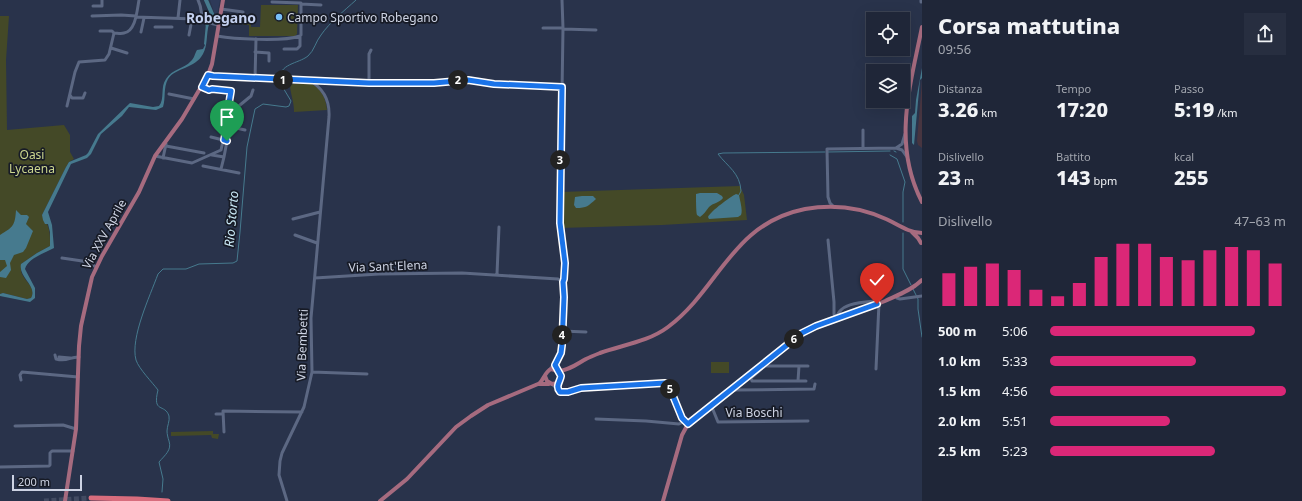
<!DOCTYPE html>
<html lang="it">
<meta charset="utf-8">
<style>
body{margin:0;font-family:"Noto Sans",sans-serif;background:#272e40;color:#f1f3f6;height:100vh;display:flex;flex-direction:column;font-size:15px;white-space:nowrap}
*{box-sizing:border-box;margin:0}
p{font-size:13px;color:#a1a5ae}
.icon{flex:none;width:22px;height:22px;fill:none;stroke:currentColor;stroke-width:2;stroke-linecap:round;stroke-linejoin:round}
.map{position:relative;flex:1;overflow:hidden}
.sheet{display:flex;flex-direction:column;background:#1f2638;width:380px}
.sheet>*{flex:none}
.buttons{position:absolute;left:866px;top:12px;display:grid;gap:8px}
.buttons a{display:grid;place-items:center;width:44px;height:44px;border-radius:0px;background:#1f2638;box-shadow:0 4px 16px #0002,0 0 0 1px #3c4353;font-size:20px}
.scale{position:absolute;left:12px;bottom:10px;width:70px;box-sizing:border-box;padding-left:4px;border:2px solid #cdd3e3;border-top:0;font-size:11px;line-height:14px;white-space:nowrap;color:#cdd3e3;-webkit-text-stroke:3px #171b26;paint-order:stroke}
.pin{position:absolute;display:grid;place-items:center;width:34px;height:34px;color:#fff;margin:-41px -17px;border-radius:50% 50% 50% 0;rotate:-45deg;box-shadow:0 0 4px #0007}
.pin .icon{rotate:45deg}
.km{position:absolute;width:20px;height:20px;margin:-10px;border-radius:50%;background:#222;color:#fff;font-size:11px;line-height:20px;text-align:center}
.round{display:grid;place-items:center;flex:none;width:42px;height:42px;border-radius:0px;background:#272e40}
.summary{display:flex;align-items:center;justify-content:space-between;height:68px;padding:0 16px}
h1{font-size:22px;font-weight:800;line-height:30px}
.metrics{display:grid;grid-template-columns:repeat(3,1fr);gap:6px;height:68px;padding:4px 16px}
.metrics div{display:grid;align-content:center}
.metrics b{font-size:20px;font-weight:800}
.metrics small{font-size:11px;font-weight:400}
.metrics p{font-size:11px}
.chart{height:112px;padding:8px 16px}
.chart p{display:flex;justify-content:space-between}
.chart svg{width:100%;height:72px;margin-top:4px;stroke:#db2777;stroke-width:6}
ul{padding:0 16px;list-style:none;font-size:13px}
li{display:grid;grid-template-columns:64px 48px 1fr;align-items:center;height:30px}
li i{height:10px;border-radius:5px;background:#db2777}
main{display:flex;flex:1;min-height:0}
.map>svg:first-child{display:block}
.built{fill:#2e3a59}
.industrial{fill:#473540}
.green{fill:#444927}
.water{fill:#467a8e}
.lines{fill:none;stroke-linecap:round;stroke-linejoin:round}
.stream{stroke:#467a8e;stroke-width:1}
.river{stroke:#467a8e;stroke-width:4}
.highway-tunnel{stroke:#424b62;stroke-width:5;stroke-dasharray:5 2.5;stroke-linecap:butt}
.minor{stroke:#5c6883;stroke-width:3}
.major{stroke:#a66b7f;stroke-width:4}
.highway{stroke:#d86d7d;stroke-width:5}
.route-casing{stroke:#fff;stroke-width:8}
.route{stroke:#1a73e8;stroke-width:5}
.poi-dot{fill:#78bff7;stroke:#171b26;stroke-width:1.5}
.labels{text-anchor:middle;dominant-baseline:central;stroke-width:3.5;stroke-linejoin:round;paint-order:stroke}
.poi-label{font-size:12px;fill:#cdd3e3;stroke:#171b26;text-anchor:start}
.park-label{font-size:12px;fill:#ccd68f;stroke:#171b26}
.street-label{font-size:12px;fill:#cdd3e3;stroke:#171b26}
.water-label{font-size:13px;font-style:italic;fill:#cbeaf7;stroke:#171b26}
.quarter-label{font-size:14px;font-weight:bold;fill:#c3d0ef;stroke:#171b26}
</style>
<main>
<div class="map">
<svg width="922" height="501" viewBox="0 0 922 501">
<rect width="100%" height="100%" fill="#29334b"/>
<!-- built -->
<path class="built" d="M210 0H220L217 15H215Z"/>
<!-- industrial -->
<path class="industrial" d="M922 80V148L918 145 917 141Z"/>
<!-- green -->
<path class="green" d="M261 5H298L297 34 295 36H249V25H243V20L251 21V27H260Z
M0 16H9L6 60 7 130 64 125 70 135V152L74 159 69 162 66 167 42 215C50 227 50 232 50 246L37 253 21 264C21 267 21 272 22 274 26 283 37 288 31 298L27 299 3 293 0 294Z
M309 83C321 87 326 98 327 110L294 112C294 101 290 93 290 84Z
M740 186 744 195 747 220 662 225 560 228V192Z
M711 362H729V373H711Z
M213 431V434H219L218 439 212 438 211 435 171 436V432Z"/>
<!-- water -->
<path class="water" d="M206 23 209 24C206 34 208 45 203 54 195 69 176 67 168 79 163 88 166 98 163 107L156 110 129 107 122 116 101 134 91 154 87 158 71 164 48 212 52 225 54 248C45 253 28 258 25 269L35 288V298L30 302 0 296V294L3 293 27 299 31 298C38 286 18 277 21 264L37 253 50 246V232L48 224H45L43 220 42 215 66 167 69 162 86 155 88 153 98 134 130 103 153 107 159 106C165 99 160 87 166 79 172 69 184 69 191 61 194 59 195 53 197 50L203 49 205 45 204 44Z
M922 68V78L920 80 914 145 912 143V116L915 113 916 100Z
M700 193H717L722 196 723 198C719 203 713 203 709 207 706 211 704 214 700 217L697 215C696 212 696 199 696 194Z
M736 194 739 195C740 201 743 210 741 215L738 217 709 219 708 217C711 211 730 197 736 194Z
M582 196H593L596 199C588 206 587 208 576 208L574 205 575 197Z
M16 210 21 215H27L29 217 26 224 33 231 26 248 23 252 14 255 10 263 11 270 6 278 0 277V272L7 266 5 260H0V235C13 227 15 226 16 210Z"/>
<g class="lines">
<!-- stream -->
<path class="stream" d="M894 151 896 152
M828 152 890 151
M890 155 897 159 905 182 903 192V222
M739 195 741 191C740 173 728 167 718 154L723 153 825 152
M903 233V269L911 285
M913 289 918 299V309L922 337
M162 492 163 479 159 462C165 455 172 450 169 441 168 438 167 434 167 431 167 426 170 421 169 416 165 403 152 414 158 390 152 382 139 369 136 360 130 338 150 296 158 274L163 269H186L199 264 233 263 237 261 240 232 247 147 255 109 263 104 286 107 289 106 291 101 279 81C279 63 298 64 308 56 314 51 316 41 321 35 330 22 344 11 356 0"/>
<!-- river -->
<path class="river" d="M206 0 213 16 207 24"/>
<!-- highway-tunnel -->
<path class="highway-tunnel" d="M44 501 91 498"/>
<!-- minor -->
<path class="minor" d="M198 0C206 16 194 20 218 25
M921 2V0
M301 4 321 5
M93 6H102V0
M221 9 243 12 242 18 251 20
M92 16 121 15 136 16
M136 17 195 19 202 18
M178 18 180 0
M155 27H172
M543 28H563
M563 29 596 30
M100 31H112L114 33
M141 32 144 18
M189 35 192 19
M217 36C235 39 283 42 300 36L301 35V3L272 2
M111 48 127 53
M284 49H297L300 46V36
M255 52 269 53V61
M208 75 213 76 369 83H434L468 80 494 84 562 87
M255 79 256 39
M369 83V54L371 50
M202 87 209 90 212 89 231 91 229 103 234 110
M169 94 194 99
M70 95 72 98H83L85 93
M67 106 75 72 79 62 105 60 109 54 114 33C117 33 121 34 124 33 136 31 137 10 139 0
M227 126 245 130
M211 137 227 141 224 157 212 155
M166 146 204 153
M863 148V130
M896 148 902 144 905 134
M155 156 192 163 221 150 229 114 251 96 253 90
M163 158 166 144
M203 166 239 173
M221 169 224 157
M834 207 830 203 828 197 827 149 896 148 902 150 907 157
M293 219 320 212
M295 235 317 243
M828 240 834 302V314L837 319
M62 258 89 262 96 267
M497 274 499 227
M315 278 379 274 462 273 558 279 563 282
M896 296 897 298 900 299 922 296
M837 319C837 303 864 302 875 301L877 304
M562 331 586 332
M55 355 56 359C68 362 68 357 79 357
M59 357 70 358
M763 364 765 366 751 378 752 381H806
M765 366H808
M550 369 561 353 562 345 564 297 563 282 564 279 565 263 560 223 563 28 562 0
M876 369 879 303
M312 372 367 374
M21 380 20 375 22 372 78 377
M798 381 799 366
M553 385 561 392 566 393 581 388 665 383 669 386 682 418 688 424
M732 388 735 390 814 389 815 384
M711 405 718 422 808 421
M216 414H223
M596 419 646 421 679 424 685 421
M15 426 63 425 76 429
M224 432 223 411 302 412
M0 467 49 466 50 465V453L52 451H73
M287 501 279 475 280 461 282 453 304 407 312 372 311 318 329 117C330 100 323 88 309 80"/>
<!-- major -->
<path class="major" d="M922 27C910 87 892 144 922 202
M912 232 918 238 921 243
M558 371C568 371 577 364 586 359 590 357 595 355 600 353 622 345 648 342 668 327 720 288 731 224 805 209 833 204 860 207 886 219 897 224 909 233 922 233
M539 384C544 379 545 372 551 369L558 371C562 375 561 379 558 383L552 384 547 381 545 376
M65 501 76 429 79 346 81 326 92 277 102 256 139 192 155 156 182 119 208 75 212 64 223 0
M380 501 407 479 456 427 471 416 488 405 538 384H549
M663 501 682 435 688 424 692 420 802 333C827 319 858 312 885 301 898 295 912 290 922 280"/>
<!-- highway -->
<path class="highway" d="M91 498 137 499 168 501"/>
</g>
<g class="lines">
<!-- route casing -->
<g class="route-casing">
<path id="route" d="M227 141 224 140 229 114 234 110 229 103 231 91 212 89 209 90 202 87 208 75 213 76 369 83H434L468 80 494 84 562 87 560 223 565 263 564 279 563 282 564 297 562 345 561 353 555 365 561 376C560 382 555 386 560 392H568L581 388 665 383 669 386 682 418 688 424 802 333 816 326 877 304"/>
</g>
<!-- route -->
<use href="#route" class="route"/>
</g>
<!-- markers -->
<circle class="poi-dot" cx="279" cy="17" r="4"/>
<g class="labels">
<!-- poi labels -->
<g class="poi-label">
<text x="287" y="17">Campo Sportivo Robegano</text>
</g>
<!-- park labels -->
<g class="park-label">
<text x="32" y="154">Oasi<tspan x="32" dy="14">Lycaena</tspan></text>
</g>
<!-- street labels -->
<g class="street-label">
<text transform="translate(104 234) rotate(-61)">Via XXV Aprile</text>
<text transform="translate(388 266) rotate(-2)">Via Sant'Elena</text>
<text transform="translate(302 345) rotate(-88)">Via Bembetti</text>
<text x="754" y="412">Via Boschi</text>
</g>
<!-- water labels -->
<g class="water-label">
<text transform="translate(231 219) rotate(-85)">Rio Storto</text>
</g>
<!-- quarter labels -->
<g class="quarter-label">
<text x="221" y="17">Robegano</text>
</g>
</g>
</svg>
<div class="buttons">
<a><svg class="icon" aria-label="locate" viewBox="0 0 24 24"><circle cx="12" cy="12" r="6"/><path d="M12 2v4M12 18v4M2 12h4M18 12h4"/></svg></a>
<a><svg class="icon" aria-label="layers" viewBox="0 0 24 24"><path d="M12 4l9 5-9 5-9-5zM3 14l9 5 9-5"/></svg></a>
</div>
<div class="scale">200 m</div>
<div class="pin" style="left:227px;top:141px;background:#1e9e55"><svg class="icon" aria-label="arrive" viewBox="0 0 24 24"><path d="M6 21V4h12l-3 4 3 4H6"/></svg></div>
<div class="pin" style="left:877px;top:304px;background:#d93025"><svg class="icon" aria-label="check" viewBox="0 0 24 24"><path d="M5 12l5 5 9-10"/></svg></div>
<b class="km" style="left:283px;top:80px">1</b>
<b class="km" style="left:458px;top:80px">2</b>
<b class="km" style="left:560px;top:160px">3</b>
<b class="km" style="left:562px;top:335px">4</b>
<b class="km" style="left:670px;top:389px">5</b>
<b class="km" style="left:794px;top:339px">6</b>
</div>
<section class="sheet">
<div class="summary"><div><h1>Corsa mattutina</h1><p>09:56</p></div><a class="round"><svg class="icon" aria-label="share" viewBox="0 0 24 24"><path d="M12 15V3M7 8l5-5 5 5M5 13v7h14v-7"/></svg></a></div>
<div class="metrics">
<div><p>Distanza</p><b>3.26<small> km</small></b></div>
<div><p>Tempo</p><b>17:20</b></div>
<div><p>Passo</p><b>5:19<small> /km</small></b></div>
</div>
<div class="metrics">
<div><p>Dislivello</p><b>23<small> m</small></b></div>
<div><p>Battito</p><b>143<small> bpm</small></b></div>
<div><p>kcal</p><b>255</b></div>
</div>
<div class="chart"><p><span>Dislivello</span>47–63 m</p>
<svg viewBox="0 0 160 44" preserveAspectRatio="none"><path d="M5 44V24M15 44V20M25 44V18M35 44V22M45 44V34M55 44V38M65 44V30M75 44V14M85 44V6M95 44V6M105 44V14M115 44V16M125 44V10M135 44V8M145 44V10M155 44V18"/></svg>
</div>
<ul>
<li><b>500 m</b>5:06<i style="width:87%"></i></li>
<li><b>1.0 km</b>5:33<i style="width:62%"></i></li>
<li><b>1.5 km</b>4:56<i style="width:100%"></i></li>
<li><b>2.0 km</b>5:51<i style="width:51%"></i></li>
<li><b>2.5 km</b>5:23<i style="width:70%"></i></li>
</ul>
</section>
</main>
